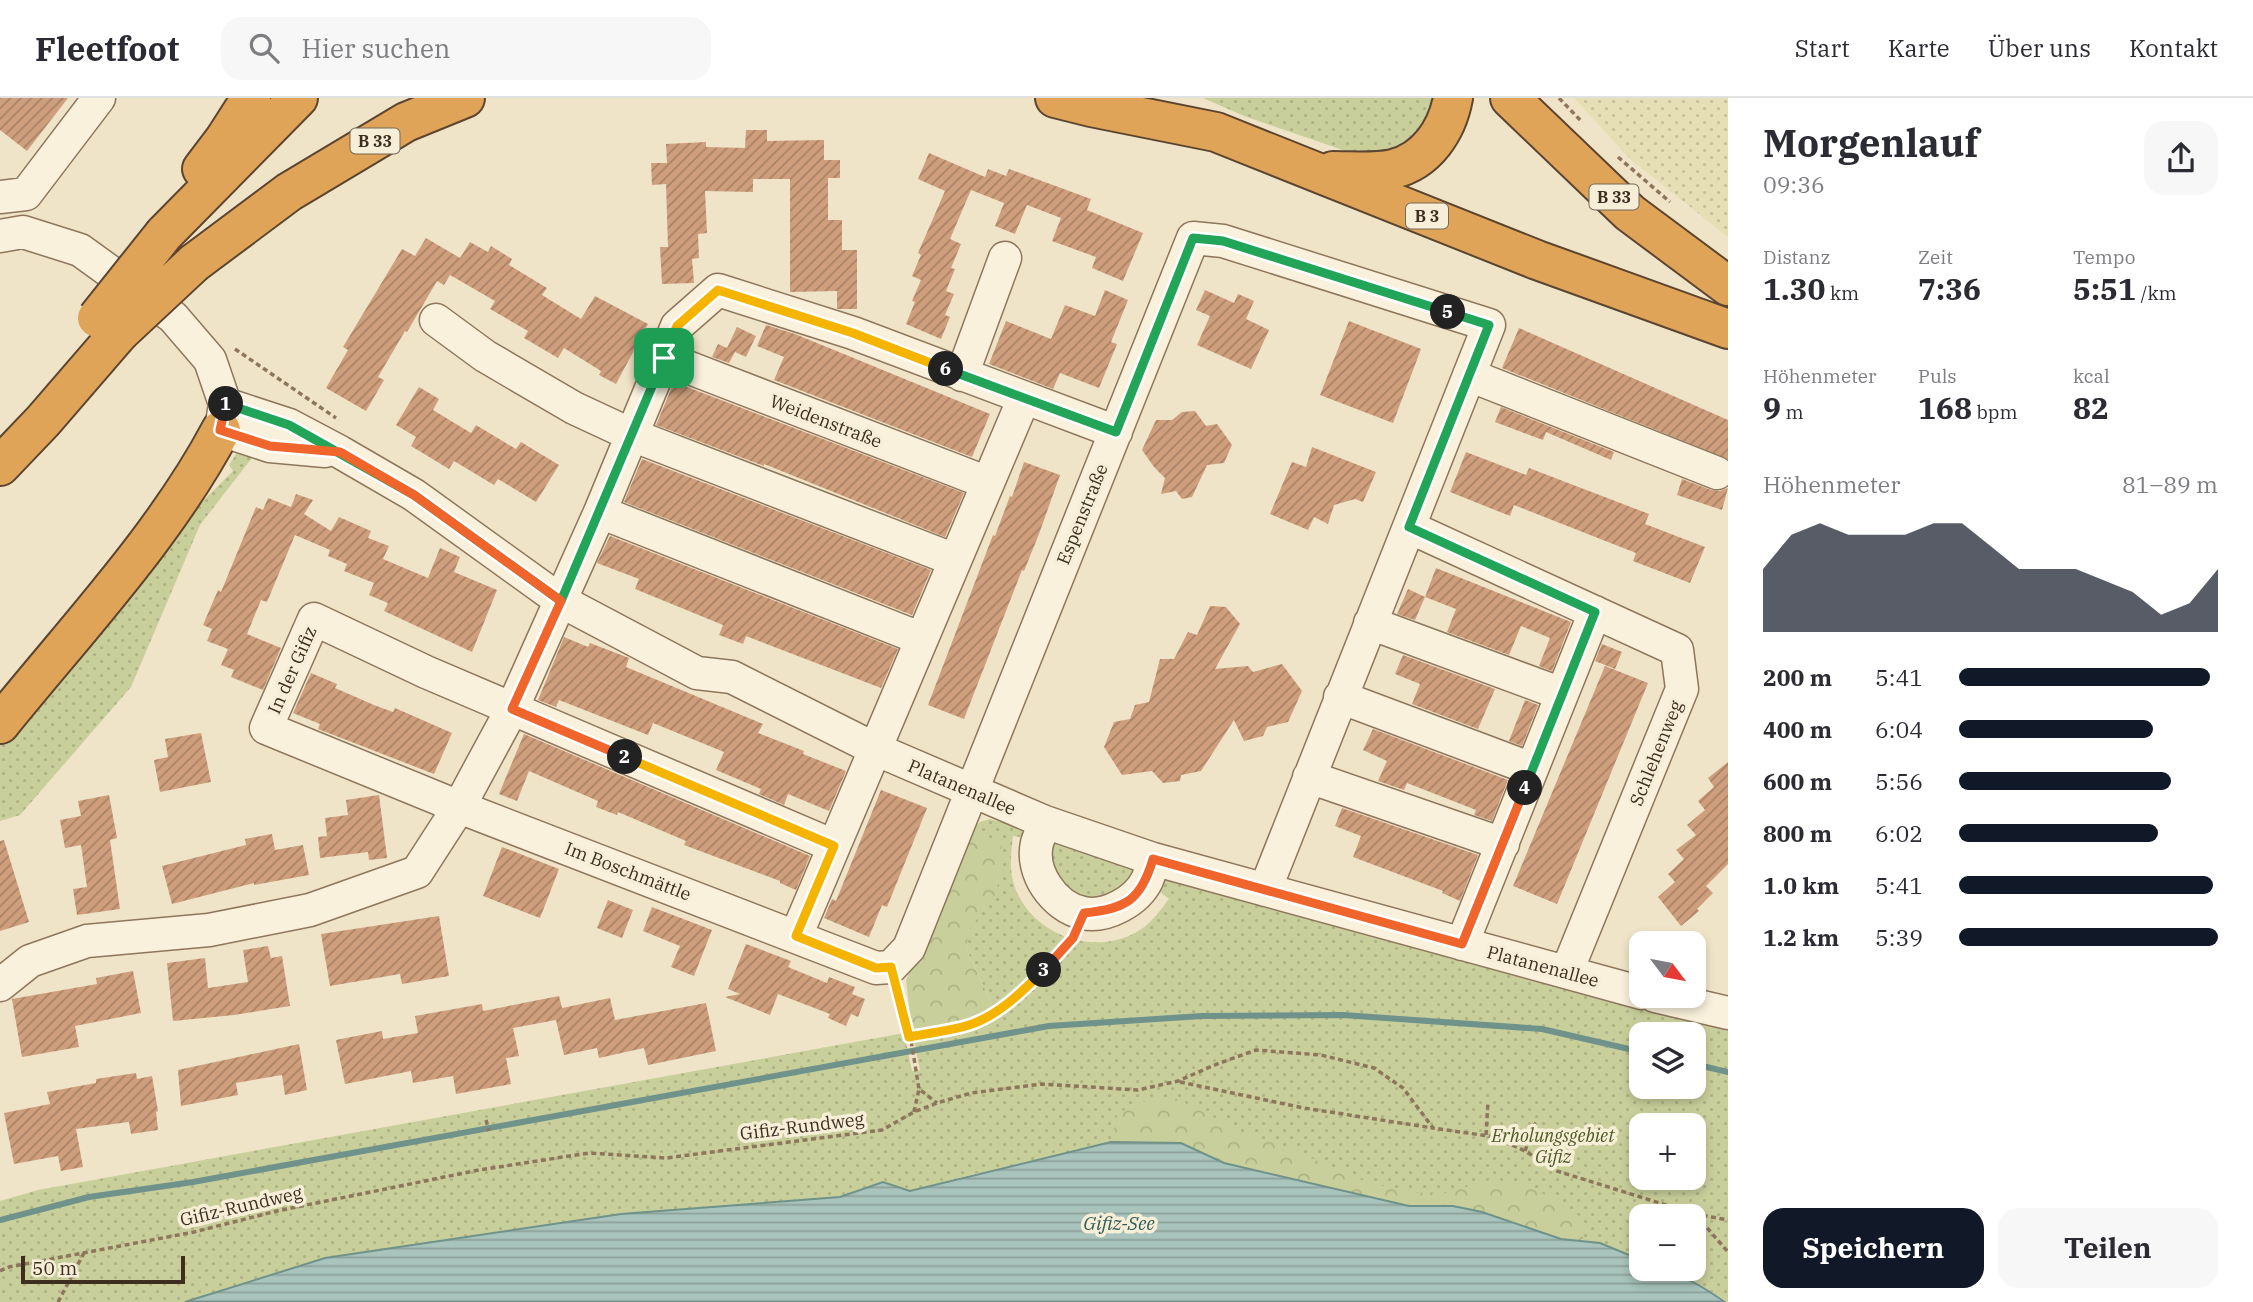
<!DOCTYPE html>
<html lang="de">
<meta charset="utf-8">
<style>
body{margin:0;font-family:"IBM Plex Serif",serif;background:#f7f7f7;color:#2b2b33;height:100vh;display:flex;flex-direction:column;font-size:26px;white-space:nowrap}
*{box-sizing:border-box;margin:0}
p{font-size:23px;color:#7c7c81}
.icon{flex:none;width:38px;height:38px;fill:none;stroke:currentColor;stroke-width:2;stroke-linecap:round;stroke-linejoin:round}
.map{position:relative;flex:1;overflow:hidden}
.drawer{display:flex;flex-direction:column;background:#fff;width:525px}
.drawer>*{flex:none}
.needle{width:46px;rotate:122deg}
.buttons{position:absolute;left:1629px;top:833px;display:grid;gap:14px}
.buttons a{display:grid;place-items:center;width:77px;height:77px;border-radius:14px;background:#fff;box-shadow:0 4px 10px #0003;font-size:35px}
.scale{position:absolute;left:21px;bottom:18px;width:164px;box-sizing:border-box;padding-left:7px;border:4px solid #3d2e20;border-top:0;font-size:19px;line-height:24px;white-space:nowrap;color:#3d2e20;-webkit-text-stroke:5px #f7eed8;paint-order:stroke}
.pin{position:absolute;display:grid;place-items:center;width:60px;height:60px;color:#fff;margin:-30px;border-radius:14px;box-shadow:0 4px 10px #0006}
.km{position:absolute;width:35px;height:35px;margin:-18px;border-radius:50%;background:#222;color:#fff;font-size:19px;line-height:35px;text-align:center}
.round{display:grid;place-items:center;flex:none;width:74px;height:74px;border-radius:21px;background:#f7f7f7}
.overview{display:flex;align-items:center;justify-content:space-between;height:119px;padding:0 35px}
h1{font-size:38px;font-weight:700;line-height:52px}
.figures{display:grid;grid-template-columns:repeat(3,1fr);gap:10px;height:119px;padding:7px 35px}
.figures div{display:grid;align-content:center}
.figures b{font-size:30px;font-weight:700}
.figures small{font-size:19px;font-weight:400}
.figures p{font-size:19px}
.chart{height:196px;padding:14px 35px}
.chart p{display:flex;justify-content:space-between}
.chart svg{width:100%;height:126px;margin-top:7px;fill:#111827;opacity:.7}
.cta{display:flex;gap:14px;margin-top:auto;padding:14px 35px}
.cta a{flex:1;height:80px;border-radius:21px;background:#111827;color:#fff;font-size:28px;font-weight:700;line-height:80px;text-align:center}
.cta a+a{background:#f7f7f7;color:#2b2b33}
ul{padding:0 35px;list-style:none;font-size:23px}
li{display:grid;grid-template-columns:112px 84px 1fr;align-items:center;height:52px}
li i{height:18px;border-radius:9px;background:#111827}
header{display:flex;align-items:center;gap:42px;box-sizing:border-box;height:98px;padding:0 35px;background:#fff;border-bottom:2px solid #e1e1e2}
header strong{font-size:33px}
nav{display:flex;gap:38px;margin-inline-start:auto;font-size:24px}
.search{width:490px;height:63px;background:#f7f7f7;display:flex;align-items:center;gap:18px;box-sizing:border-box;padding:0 24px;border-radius:21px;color:#7c7c81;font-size:26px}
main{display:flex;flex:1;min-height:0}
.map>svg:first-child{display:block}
.farmland{fill:url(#farmland-dots)}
.green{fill:url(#green-dots);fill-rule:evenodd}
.forest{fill:url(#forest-crowns)}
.water{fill:url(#water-rules);stroke:#6f938a;stroke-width:2}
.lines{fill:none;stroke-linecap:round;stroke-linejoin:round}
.stream{stroke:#6f938a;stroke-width:6}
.building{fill:url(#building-hatch)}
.minor-casing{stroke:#8d765c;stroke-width:35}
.highway-casing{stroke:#5b4430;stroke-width:42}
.path{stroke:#8d765c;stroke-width:3.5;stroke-dasharray:5 3.5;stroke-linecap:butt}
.minor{stroke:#faf1dc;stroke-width:32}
.highway{stroke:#e0a458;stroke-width:38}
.highway-bridge-casing{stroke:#5b4430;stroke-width:42;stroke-linecap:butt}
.highway-bridge{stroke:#e0a458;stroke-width:38}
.split-1-casing{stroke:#fff;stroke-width:14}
.split-2-casing{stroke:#fff;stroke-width:14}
.split-3-casing{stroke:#fff;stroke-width:14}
.split-4-casing{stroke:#fff;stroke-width:14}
.split-5-casing{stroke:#fff;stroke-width:14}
.split-6-casing{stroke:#fff;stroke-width:14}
.split-7-casing{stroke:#fff;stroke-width:14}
.split-1{stroke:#22a559;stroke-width:9}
.split-2{stroke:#f0652b;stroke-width:9}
.split-3{stroke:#f5b400;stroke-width:9}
.split-4{stroke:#f0652b;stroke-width:9}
.split-5{stroke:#22a559;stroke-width:9}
.split-6{stroke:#22a559;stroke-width:9}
.split-7{stroke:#f5b400;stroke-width:9}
.labels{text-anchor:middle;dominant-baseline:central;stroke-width:7;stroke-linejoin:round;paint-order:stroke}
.shield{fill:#f7eed8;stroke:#756857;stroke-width:2}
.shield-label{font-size:16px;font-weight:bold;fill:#3d2e20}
.street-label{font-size:18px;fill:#3d2e20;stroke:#f7eed8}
.park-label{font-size:18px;font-style:italic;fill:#4d5a26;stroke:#f7eed8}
.water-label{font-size:19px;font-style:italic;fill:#2f5d5a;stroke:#f7eed8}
</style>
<header>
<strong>Fleetfoot</strong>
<div class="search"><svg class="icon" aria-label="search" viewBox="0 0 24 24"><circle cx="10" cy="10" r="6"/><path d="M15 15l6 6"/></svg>Hier suchen</div>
<nav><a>Start</a><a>Karte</a><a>Über uns</a><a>Kontakt</a></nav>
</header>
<main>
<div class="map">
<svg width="1728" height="1204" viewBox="0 0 1728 1204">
<defs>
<pattern id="farmland-dots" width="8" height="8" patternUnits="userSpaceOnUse" patternTransform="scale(1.75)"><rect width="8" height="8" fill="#e6deb5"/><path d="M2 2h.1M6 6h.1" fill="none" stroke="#c6bf9b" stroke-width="1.8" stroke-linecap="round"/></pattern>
<pattern id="green-dots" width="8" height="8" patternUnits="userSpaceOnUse" patternTransform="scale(1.75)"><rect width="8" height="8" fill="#c9cf9b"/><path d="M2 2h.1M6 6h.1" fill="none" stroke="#aeb285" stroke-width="1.8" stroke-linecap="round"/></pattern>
<pattern id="forest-crowns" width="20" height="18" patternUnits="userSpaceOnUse" patternTransform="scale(1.75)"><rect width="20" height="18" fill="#c9cf9b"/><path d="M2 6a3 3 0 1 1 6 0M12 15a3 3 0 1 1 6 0" fill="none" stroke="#aeb285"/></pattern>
<pattern id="water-rules" width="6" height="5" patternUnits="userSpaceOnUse" patternTransform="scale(1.75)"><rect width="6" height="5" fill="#a9c4bc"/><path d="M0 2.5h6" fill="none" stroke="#8ba098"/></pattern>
<pattern id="building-hatch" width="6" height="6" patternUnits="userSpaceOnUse" patternTransform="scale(1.75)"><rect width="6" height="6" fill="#cf9f7d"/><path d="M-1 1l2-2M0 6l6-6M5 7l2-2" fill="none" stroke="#a98266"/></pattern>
</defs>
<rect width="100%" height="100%" fill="#f0e4c8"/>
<!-- farmland -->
<path class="farmland" d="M1574 0H1728V139L1630 61Z"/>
<!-- green -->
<path class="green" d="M1203 0H1443L1432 37 1372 62 1244 18Z
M240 350 255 356 200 427 131 589 20 717 0 723V641L122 501 197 409 233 373 229 367Z
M990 721C1004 725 1022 726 1029 740L1013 738C1011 755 1009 771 1014 787 1030 835 1090 859 1135 835 1150 827 1159 814 1169 801L1156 791 1164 775 1728 927V1204L1695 1184 1663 1171H1694V1118H1642L1641 1162 1600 1145 978 1075 910 1093 883 1085 840 1099 621 1116 325 1160 185 1204H0V1103L38 1092 904 935 912 973 920 972 912 933 968 923 993 908 966 851 971 733 980 724ZM1642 936H1694V989H1642ZM1642 1027H1694V1080H1642Z
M1054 741 1145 769 1138 783 1087 807 1059 792 1048 758Z"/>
<!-- forest -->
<path class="forest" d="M971 733 1002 744 997 795 969 832 966 851 993 908 968 923 912 933 906 882Z
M1175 1000 1219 1022 1239 1035 1273 1044 1367 1084 1407 1094 1442 1096 1490 1082 1516 1084 1550 1099 1584 1121 1583 1143 1561 1141 1453 1108H1409L1224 1065 1181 1045 1111 1044 1117 1017 1135 1005Z"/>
<!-- water -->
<path class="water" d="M1111 1044 1181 1045 1224 1065 1409 1108H1453L1482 1114 1561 1141 1600 1145 1641 1162 1642 1171C1676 1171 1697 1185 1725 1204H185L325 1160 621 1116 840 1099 883 1084 910 1093Z"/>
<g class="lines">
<!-- stream -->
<path class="stream" d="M1694 966 1728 974
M0 1122 89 1099 193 1084 1049 928 1202 918 1343 917 1542 931 1642 954"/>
</g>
<!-- building -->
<path class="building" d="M0 0H68L27 53 0 32Z
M746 32H767V43L824 42V62H840V80H828V122H842V152H857V211H837V193L790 194V81H753V94L705 93 707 135 698 136 699 160 692 161 694 185 662 186 660 149H668L666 86 652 87 651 65H667L666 46 706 44V49L745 50Z
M929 55 985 79 988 71 1006 78 1009 71 1091 101 1087 112 1143 135 1123 183 1092 170 1096 159 1052 143 1061 120 1027 107 1015 136 995 128 1004 105 971 92 950 141 961 146 951 170 955 171 946 193 954 196 945 217 950 219 941 241 906 226 915 204 912 203 921 182 912 178 921 157 918 155 945 93 918 81Z
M426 140 460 160 470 144 488 154 491 148 512 161 509 167 547 190 542 197 581 221 595 198 648 226 616 286 599 277 601 273 564 250 558 260 524 240 528 233 490 211 495 203 450 177 444 187 437 183 407 234 405 233 378 279 384 282 366 313 326 290 348 252 343 249 402 151 415 158Z
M1105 192 1128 202 1111 244 1117 246 1099 290 1060 275 1053 291 989 266 1006 223 1051 241 1065 207 1095 218Z
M1205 192 1234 205 1238 196 1254 203 1246 221 1269 232 1251 271 1197 247 1210 218 1196 212Z
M1349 223 1421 251 1393 325 1320 297Z
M766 227 795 236 990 316 972 359 774 282 784 259 757 248Z
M737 229 756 238 746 259 735 254 729 265 712 259 718 246 727 250Z
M1519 230 1728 322V361L1502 270Z
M674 284 964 395 945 439 764 366V368L656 327Z
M419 289 439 301 433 312 471 335 476 327 516 351 521 344 559 367 536 404 498 381 494 387 454 363 449 371 411 348 416 339 396 327Z
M1501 309 1614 354 1611 362 1546 334 1543 342 1495 324Z
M1195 313 1206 328 1217 326 1232 347 1224 365 1207 367 1192 399 1182 401 1176 393 1161 396 1165 380 1154 369 1142 352 1156 322H1172L1182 314Z
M1312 349 1376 374 1363 404 1355 401 1334 407 1328 426 1314 419 1308 432 1270 416 1292 364 1306 369Z
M1466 354 1526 377 1529 370 1649 416 1645 426 1705 449 1690 485 1633 463 1636 455 1514 407 1510 418 1450 394Z
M642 361 931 472 912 517 624 404Z
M1024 364 1060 377 1039 436 1024 473 1022 472 964 621 928 607 993 437 995 438 1010 398 1012 399Z
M1682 381 1711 392 1719 393 1728 390 1722 412 1677 397Z
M296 396 313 402 304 416 331 433 339 419 371 433 368 440 389 448 383 461 428 480 440 450 460 459 454 474 497 492 472 554 384 513 388 505 369 497 374 485 344 473 347 466 328 458 330 452 295 437 267 504 261 502 247 536 281 550 263 592 231 579 234 572 221 567 228 551 207 543 212 531 203 527 218 492 221 494 256 409 263 412 268 400 291 409Z
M610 438 898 551 881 590 746 538 743 546 719 537 723 527 635 491 639 481 597 465Z
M1436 470 1571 524 1552 573 1539 568 1550 540 1521 528 1509 557 1447 534 1456 511 1425 499Z
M1408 491 1425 499 1415 522 1397 516Z
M1210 508 1226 509 1240 526 1215 571 1248 568 1253 574 1282 566 1302 593 1288 624 1267 629 1263 638 1244 643 1234 622 1201 673 1181 677 1180 683 1163 685 1152 673 1122 677 1104 649 1114 624 1130 621 1135 607 1149 604 1160 561H1174L1188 534 1197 537Z
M564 539 588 549 590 545 629 560 626 569 763 626 758 635 804 653 803 656 846 673 829 713 788 696 784 707 759 696 761 691 716 672 724 654 653 625 648 637 559 602 556 609 538 602Z
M1602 546 1622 554 1615 571 1595 563Z
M1403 557 1495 591 1478 631 1412 606 1420 586 1395 576Z
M1605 568 1648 585 1557 806 1513 788Z
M311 575 337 586 335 590 374 607 393 614 395 610 452 635 434 676 318 631 320 626 293 615Z
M1525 602 1538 607 1522 648 1509 643Z
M1373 631 1508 682 1492 723 1474 717 1476 712 1407 685 1404 692 1378 683 1387 663 1363 652Z
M201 635 211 684 160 694 154 662 168 659 165 641Z
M524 636 810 758 796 792 780 785V783L684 747 686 743 618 714 617 717 596 709 598 703 529 673 517 703 499 696Z
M1728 664V766L1706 788 1713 795 1697 811 1699 813 1681 828 1658 799 1675 784 1668 776 1684 761 1676 752 1696 737 1687 727 1705 712 1698 703 1714 689 1708 680Z
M881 692 927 710 887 809 882 807 869 839 824 820 832 801 836 803Z
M109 697 117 740 110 742 120 811 77 817 73 791 87 789 81 747 65 750 60 722 81 718 78 703Z
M379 697 387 760 369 762 368 754 320 760 318 739 327 738 325 720 348 717 346 702Z
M1342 710 1478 757 1460 803 1442 795 1443 793 1353 759 1361 738 1335 728Z
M272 736 275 752 303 747 309 777 254 787V785L172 806 162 768 246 747 245 741Z
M4 742 29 824 0 833V743Z
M502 749 559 771 540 820 483 798Z
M608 802 633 812 622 840 597 830Z
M652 809 712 832 694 878 671 869 680 848 643 833Z
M439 818 449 878 402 886 400 876 330 888 321 836Z
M746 846 791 863 788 869 827 885 829 879 855 889 852 896 865 901 858 919 851 916 846 928 828 920 830 916 778 896 770 917 725 899 740 896 728 891Z
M268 848 271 860 282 858 290 908 234 917 173 923 167 865 205 860 208 890 248 884 243 852Z
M133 873 141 915 75 928 79 949 22 959 12 901 97 886 96 880Z
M559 898 562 910 610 900 615 922 706 905 716 953 648 967 644 950 599 960 597 950 564 957 556 922 513 930 519 958 506 960 511 986 456 996 453 978 413 985 411 973 345 986 336 942 382 933 383 941 418 935 415 918 482 906 483 913Z
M299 946 307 992 285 997 282 977 236 985 238 997 181 1008 178 972Z
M136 975 137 981 152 978 158 1013 156 1014 158 1032 131 1036 129 1024 76 1031 83 1069 61 1073 58 1058 14 1066 4 1015 50 1006 47 994 96 985V981Z"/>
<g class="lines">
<!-- minor casing -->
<g class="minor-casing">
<path id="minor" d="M0 99 26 96 99 0
M0 138 23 134 80 152 173 219 210 262 225 306 221 332 270 348 325 353
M436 222 485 258 574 310 632 337 955 462
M664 260 988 385
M962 277 1005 160
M1469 277 1717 375
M225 306 289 327 340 354 414 397 561 503 697 575 732 579 875 651 1045 724 1153 761 1642 895
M600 414 922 541
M1409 429 1677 552 1682 591 1567 873
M1370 525 1562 596
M1340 599 1532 671
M1309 679 1503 746
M1045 724C1043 731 1039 738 1037 745 1030 774 1054 809 1083 815 1106 820 1137 803 1147 782 1150 776 1151 768 1153 761
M834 748 426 574 314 521 266 630 459 709 876 870 891 869 909 850 1193 140 1223 143 1489 227 1265 792
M796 838 1024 300
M1462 846 1595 514
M0 887 30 863 87 843 209 832 310 812 417 774 459 709 512 611 600 414 677 228 718 192 853 235 1116 334
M1655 898 1728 915"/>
</g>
<!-- highway casing -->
<g class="highway-casing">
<path id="highway" d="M1055 0 1091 9 1216 34 1537 162 1728 231
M1510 0 1630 115 1728 188
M202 71 224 42 251 0
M1333 73C1352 73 1374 75 1393 71 1427 63 1447 32 1453 0
M164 136 298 0
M194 165 289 94 406 24 465 0
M0 368 43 323 119 235
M0 626C75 533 165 438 221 332"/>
</g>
<!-- path -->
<path class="path" d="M1559 0 1582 24
M1618 59 1670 104
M235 251 336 320
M898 894 912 948 919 991 937 1005
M909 939C929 935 953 934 972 926 1008 911 1053 870 1074 838
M1180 984 1304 1010 1433 1030
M914 1014 919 991
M486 1022 489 1033
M1486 1037 1488 1004
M1525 1053 1534 1027 1538 1023
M1696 1117 1728 1154
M0 1173 9 1169 194 1134 277 1113 479 1072 589 1055 666 1060 882 1032 914 1014 937 1005 971 995 1042 986 1138 992 1178 983 1217 966 1256 952 1321 957 1374 970 1403 990 1433 1030 1495 1039 1525 1053 1557 1073 1695 1116 1728 1122
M58 1204 85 1153"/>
<!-- minor -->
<use href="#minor" class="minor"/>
<!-- highway -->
<use href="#highway" class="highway"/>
<!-- highway-bridge casing -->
<g class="highway-bridge-casing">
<path id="highway-bridge" d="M97 220 164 136
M119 235 194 165"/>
</g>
<!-- highway-bridge -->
<use href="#highway-bridge" class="highway-bridge"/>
</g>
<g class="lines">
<!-- split-1 casing -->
<g class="split-1-casing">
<path id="split-1" d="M226 306 289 327 414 397 561 503 664 260"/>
</g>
<!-- split-2 casing -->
<g class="split-2-casing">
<path id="split-2" d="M226 306 220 332 270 348 340 354 414 397 561 503 512 611 625 659"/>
</g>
<!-- split-3 casing -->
<g class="split-3-casing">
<path id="split-3" d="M625 659 834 748 796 838 876 870 891 869 909 939C928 935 950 933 969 927 998 918 1023 893 1044 872"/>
</g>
<!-- split-4 casing -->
<g class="split-4-casing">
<path id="split-4" d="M1044 872 1073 840 1084 815C1126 811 1141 802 1153 761L1462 846 1525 690"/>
</g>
<!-- split-5 casing -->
<g class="split-5-casing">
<path id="split-5" d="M1448 214 1489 227 1409 429 1595 514 1525 690"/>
</g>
<!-- split-6 casing -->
<g class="split-6-casing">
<path id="split-6" d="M946 271 1116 334 1193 140 1223 143 1448 214"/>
</g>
<!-- split-7 casing -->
<g class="split-7-casing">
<path id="split-7" d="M664 260 677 228 718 192 853 235 946 271"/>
</g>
<!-- split-1 -->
<use href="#split-1" class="split-1"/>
<!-- split-2 -->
<use href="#split-2" class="split-2"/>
<!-- split-3 -->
<use href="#split-3" class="split-3"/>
<!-- split-4 -->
<use href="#split-4" class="split-4"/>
<!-- split-5 -->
<use href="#split-5" class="split-5"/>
<!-- split-6 -->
<use href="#split-6" class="split-6"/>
<!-- split-7 -->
<use href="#split-7" class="split-7"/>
</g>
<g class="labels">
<!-- shield labels -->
<g class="shield">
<rect x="350.5" y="30.5" width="49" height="25" rx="5"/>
<rect x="1589.5" y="86.5" width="49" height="25" rx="5"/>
<rect x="1406" y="105.5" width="42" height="25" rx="5"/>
</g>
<g class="shield-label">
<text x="375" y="43">B 33</text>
<text x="1614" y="99">B 33</text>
<text x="1427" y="118">B 3</text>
</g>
<!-- street labels -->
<g class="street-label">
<text transform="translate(826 323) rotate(21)">Weidenstraße</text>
<text transform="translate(1082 416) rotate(-68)">Espenstraße</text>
<text transform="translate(292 572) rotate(-66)">In der Gifiz</text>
<text transform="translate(1656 655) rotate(-68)">Schlehenweg</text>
<text transform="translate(962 689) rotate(23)">Platanenallee</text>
<text transform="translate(628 773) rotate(21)">Im Boschmättle</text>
<text transform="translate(1543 868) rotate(15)">Platanenallee</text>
<text transform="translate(802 1028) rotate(-7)">Gifiz-Rundweg</text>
<text transform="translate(241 1108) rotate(-13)">Gifiz-Rundweg</text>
</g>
<!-- park labels -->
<g class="park-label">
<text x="1553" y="1037">Erholungsgebiet<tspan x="1553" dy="21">Gifiz</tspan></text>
</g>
<!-- water labels -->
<g class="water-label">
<text x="1119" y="1125">Gifiz-See</text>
</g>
</g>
</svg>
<div class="buttons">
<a><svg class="needle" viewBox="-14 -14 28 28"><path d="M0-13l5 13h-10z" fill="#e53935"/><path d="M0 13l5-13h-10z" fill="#7c7c81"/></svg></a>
<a><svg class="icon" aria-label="layers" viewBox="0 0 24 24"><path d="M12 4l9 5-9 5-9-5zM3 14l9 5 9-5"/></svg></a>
<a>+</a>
<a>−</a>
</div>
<div class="scale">50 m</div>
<div class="pin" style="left:664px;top:260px;background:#1e9e55"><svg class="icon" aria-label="arrive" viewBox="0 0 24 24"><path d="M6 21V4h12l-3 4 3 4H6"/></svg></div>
<b class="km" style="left:226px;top:306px">1</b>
<b class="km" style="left:625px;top:659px">2</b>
<b class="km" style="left:1044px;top:872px">3</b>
<b class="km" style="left:1525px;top:690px">4</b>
<b class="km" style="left:1448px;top:214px">5</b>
<b class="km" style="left:946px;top:271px">6</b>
</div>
<section class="drawer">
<div class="overview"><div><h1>Morgenlauf</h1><p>09:36</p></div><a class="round"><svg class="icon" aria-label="share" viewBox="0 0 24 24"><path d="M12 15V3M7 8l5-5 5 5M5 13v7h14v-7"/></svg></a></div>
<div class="figures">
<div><p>Distanz</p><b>1.30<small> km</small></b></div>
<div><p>Zeit</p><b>7:36</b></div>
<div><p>Tempo</p><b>5:51<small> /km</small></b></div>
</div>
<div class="figures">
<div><p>Höhenmeter</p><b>9<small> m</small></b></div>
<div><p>Puls</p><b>168<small> bpm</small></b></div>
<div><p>kcal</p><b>82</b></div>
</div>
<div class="chart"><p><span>Höhenmeter</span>81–89 m</p>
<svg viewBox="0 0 160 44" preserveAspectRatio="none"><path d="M0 44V22L10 10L20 6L30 10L40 10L50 10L60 6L70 6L80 14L90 22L100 22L110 22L120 26L130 30L140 38L150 34L160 22V44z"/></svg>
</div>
<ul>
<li><b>200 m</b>5:41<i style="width:97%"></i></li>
<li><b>400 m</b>6:04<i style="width:75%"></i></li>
<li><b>600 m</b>5:56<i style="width:82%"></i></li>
<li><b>800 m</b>6:02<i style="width:77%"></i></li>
<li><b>1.0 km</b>5:41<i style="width:98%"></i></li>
<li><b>1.2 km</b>5:39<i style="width:100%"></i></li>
</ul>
<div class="cta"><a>Speichern</a><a>Teilen</a></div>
</section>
</main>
